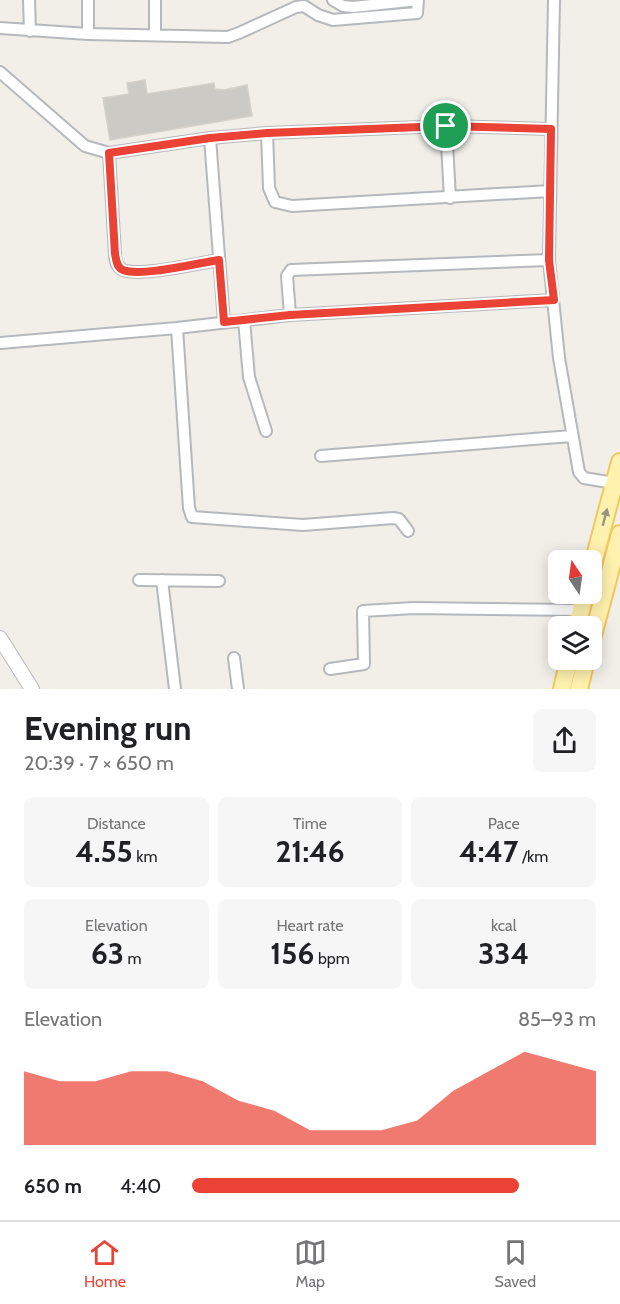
<!DOCTYPE html>
<meta charset="utf-8">
<style>
body{margin:0;font-family:Cabin,sans-serif;background:#f6f6f6;color:#202124;height:100vh;display:flex;flex-direction:column;font-size:22px;white-space:nowrap}
*{box-sizing:border-box;margin:0}
p{font-size:20px;color:#757577}
.icon{flex:none;width:33px;height:33px;fill:none;stroke:currentColor;stroke-width:2;stroke-linecap:round;stroke-linejoin:round}
.map{position:relative;height:689px;overflow:hidden}
.drawer{display:flex;flex-direction:column;background:#fff;flex:1}
.drawer>*{flex:none}
.needle{width:39px;rotate:347deg}
.tools{position:absolute;left:548px;top:550px;display:grid;gap:12px}
.tools a{display:grid;place-items:center;width:54px;height:54px;border-radius:9px;background:#fff;box-shadow:0 3px 15px #0003;font-size:30px}
.pin{position:absolute;display:grid;place-items:center;width:51px;height:51px;color:#fff;margin:-26px;border:3px solid #fff;border-radius:50%;box-shadow:0 2px 6px #0007}
.round{display:grid;place-items:center;flex:none;width:63px;height:63px;border-radius:9px;background:#f6f6f6}
.summary{display:flex;align-items:center;justify-content:space-between;height:102px;padding:0 24px}
h1{font-size:33px;font-weight:700;line-height:45px}
.figures{display:grid;grid-template-columns:repeat(3,1fr);gap:9px;height:102px;padding:6px 24px}
.figures div{display:grid;align-content:center;border-radius:9px;background:#f6f6f6;text-align:center}
.figures b{font-size:30px;font-weight:700}
.figures small{font-size:16px;font-weight:400}
.figures p{font-size:16px}
.chart{height:168px;padding:12px 24px}
.chart p{display:flex;justify-content:space-between}
.chart svg{width:100%;height:108px;margin-top:6px;fill:#ea4335;opacity:.7}
ul{padding:0 24px;list-style:none;font-size:20px}
li{display:grid;grid-template-columns:96px 72px 1fr;align-items:center;height:45px}
li i{height:15px;border-radius:8px;background:#ea4335}
.dock{display:flex;justify-content:space-around;align-items:center;height:84px;border-top:2px solid #e0e0e0;background:#fff;font-size:16px;color:#757577}
.dock a{display:grid;justify-items:center;gap:3px}
.dock .active{color:#ea4335}
.map>svg:first-child{display:block}
.building{fill:#cccac5;stroke:#d6d1c6;stroke-width:1.5}
.lines{fill:none;stroke-linecap:round;stroke-linejoin:round}
.minor-casing{stroke:#b5b8bc;stroke-width:14}
.tertiary-casing{stroke:#b5b8bc;stroke-width:16}
.primary-casing{stroke:#f2c960;stroke-width:20}
.minor{stroke:#fff;stroke-width:10}
.tertiary{stroke:#fff;stroke-width:14}
.primary{stroke:#fff2af;stroke-width:16}
.oneway{fill:#979581}
.route-casing{stroke:#fff;stroke-width:12}
.route{stroke:#ea4335;stroke-width:8}
</style>
<div class="map">
<svg width="620" height="689" viewBox="0 0 620 689">
<rect width="100%" height="100%" fill="#f1efe8"/>
<!-- building -->
<path class="building" d="M145 80 147 94 214 83 215 89 224 90 247 85 252 116 110 140 103 98 129 94 127 83Z"/>
<g class="lines">
<!-- minor casing -->
<g class="minor-casing">
<path id="minor" d="M29 0 30 31
M88 0V34
M155 0V35
M333 0 343 6 353 7 418 0
M554 0 549 260 559 358 579 472 584 478 614 483
M0 28 88 34 228 37 239 33 296 7 304 6 318 15 333 20 417 13 418 0
M0 72 85 146 109 153 210 138 267 133 446 126 551 129
M446 126 450 198
M267 133 269 188 275 202 292 206 550 191
M210 138 224 322
M109 153 115 254C115 260 117 267 123 270 141 277 198 263 219 260
M290 315 287 276 291 270 549 260
M244 320 249 377 266 431
M177 328 189 508 192 517 303 525 393 518 399 519 408 531
M0 343 177 328 290 315 553 300
M321 456 572 436
M139 580 219 581
M162 580 175 689
M234 658 238 689
M330 669 364 664 363 611 414 608 581 610"/>
</g>
<!-- tertiary casing -->
<g class="tertiary-casing">
<path id="tertiary" d="M0 638 32 689"/>
</g>
<!-- primary casing -->
<g class="primary-casing">
<path id="primary" d="M591 571 620 462
M577 627 585 594
M591 643 620 534
M562 689 569 660
M579 689 586 660"/>
</g>
<!-- minor -->
<use href="#minor" class="minor"/>
<!-- tertiary -->
<use href="#tertiary" class="tertiary"/>
<!-- primary -->
<use href="#primary" class="primary"/>
</g>
<!-- one-way arrows -->
<defs><path id="oneway-solid" d="M-6-.8H1V-3.2L6.5 0L1 3.2V.8H-6Z" transform="scale(1.5)"/></defs>
<use class="oneway" href="#oneway-solid" transform="translate(605 517) rotate(-75)"/>
<g class="lines">
<!-- route casing -->
<g class="route-casing">
<path id="route" d="M446 126 551 129 549 260 554 300 290 315 224 322 219 260C198 263 141 277 123 270 117 268 116 260 115 254L109 153 210 138 267 133Z"/>
</g>
<!-- route -->
<use href="#route" class="route"/>
</g>
</svg>
<div class="tools">
<a><svg class="needle" viewBox="-14 -14 28 28"><path d="M0-13l5 13h-10z" fill="#e53935"/><path d="M0 13l5-13h-10z" fill="#757577"/></svg></a>
<a><svg class="icon" aria-label="layers" viewBox="0 0 24 24"><path d="M12 4l9 5-9 5-9-5zM3 14l9 5 9-5"/></svg></a>
</div>
<div class="pin" style="left:446px;top:126px;background:#1e9e55"><svg class="icon" aria-label="arrive" viewBox="0 0 24 24"><path d="M6 21V4h12l-3 4 3 4H6"/></svg></div>
</div>
<section class="drawer">
<div class="summary"><div><h1>Evening run</h1><p>20:39 · 7 × 650 m</p></div><a class="round"><svg class="icon" aria-label="share" viewBox="0 0 24 24"><path d="M12 15V3M7 8l5-5 5 5M5 13v7h14v-7"/></svg></a></div>
<div class="figures">
<div><p>Distance</p><b>4.55<small> km</small></b></div>
<div><p>Time</p><b>21:46</b></div>
<div><p>Pace</p><b>4:47<small> /km</small></b></div>
</div>
<div class="figures">
<div><p>Elevation</p><b>63<small> m</small></b></div>
<div><p>Heart rate</p><b>156<small> bpm</small></b></div>
<div><p>kcal</p><b>334</b></div>
</div>
<div class="chart"><p><span>Elevation</span>85–93 m</p>
<svg viewBox="0 0 160 44" preserveAspectRatio="none"><path d="M0 44V14L10 18L20 18L30 14L40 14L50 18L60 26L70 30L80 38L90 38L100 38L110 34L120 22L130 14L140 6L150 10L160 14V44z"/></svg>
</div>
<ul>
<li><b>650 m</b>4:40<i style="width:81%"></i></li>
</ul>
</section>
<nav class="dock">
<a class="active"><svg class="icon" aria-label="home" viewBox="0 0 24 24"><path d="M3 11l9-7 9 7M6 9v11h12V9"/></svg>Home</a>
<a><svg class="icon" aria-label="map" viewBox="0 0 24 24"><path d="M3 6l6-2 6 2 6-2v14l-6 2-6-2-6 2zM9 4v14M15 6v14"/></svg>Map</a>
<a><svg class="icon" aria-label="saved" viewBox="0 0 24 24"><path d="M7 4h10v16l-5-4-5 4z"/></svg>Saved</a>
</nav>
